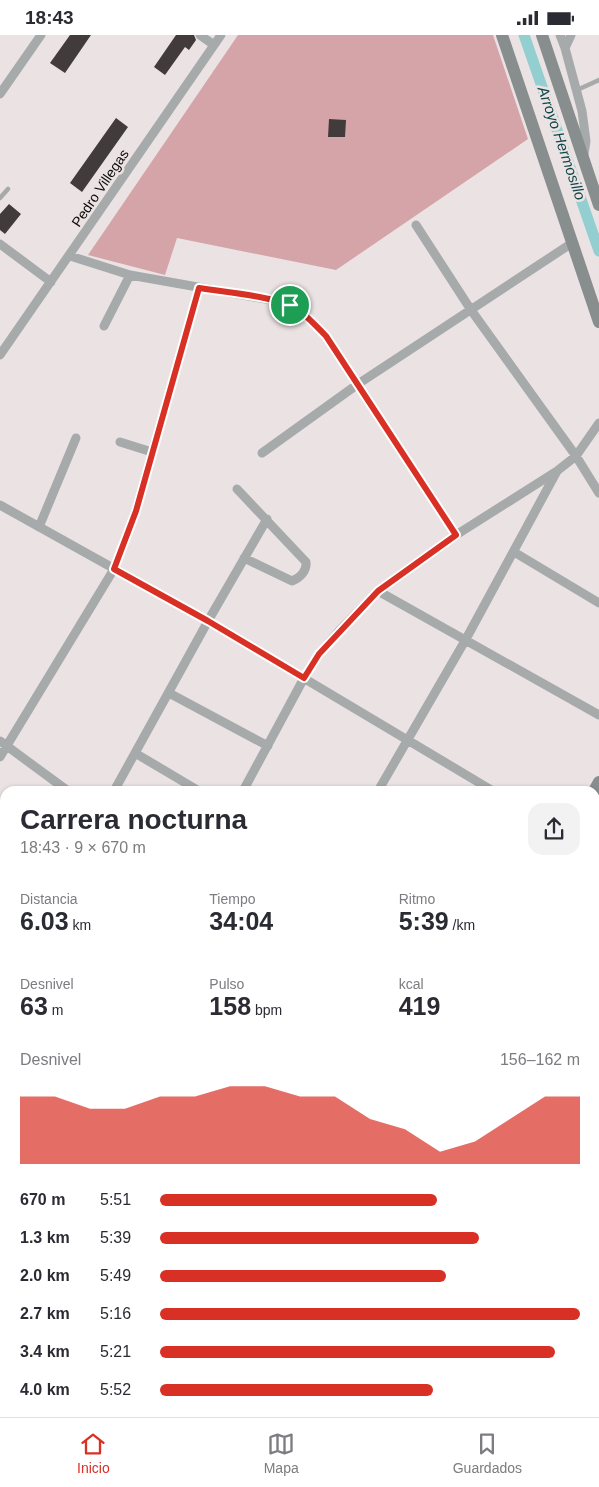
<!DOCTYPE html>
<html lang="es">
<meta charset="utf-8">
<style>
body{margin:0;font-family:Arial,sans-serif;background:#f2f2f3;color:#2b2b33;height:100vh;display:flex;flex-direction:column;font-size:19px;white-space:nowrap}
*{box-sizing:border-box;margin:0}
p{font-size:16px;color:#7c7c81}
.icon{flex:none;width:28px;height:28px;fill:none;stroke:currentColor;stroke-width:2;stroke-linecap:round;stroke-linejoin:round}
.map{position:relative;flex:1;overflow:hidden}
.sheet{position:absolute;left:0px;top:751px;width:600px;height:631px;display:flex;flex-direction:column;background:#fff;border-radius:15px 15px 0 0;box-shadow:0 1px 4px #0004}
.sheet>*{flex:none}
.pin{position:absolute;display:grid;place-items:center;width:42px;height:42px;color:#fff;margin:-21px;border:2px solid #fff;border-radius:50%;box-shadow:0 1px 5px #0007}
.round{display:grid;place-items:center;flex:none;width:52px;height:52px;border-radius:15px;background:#f2f2f3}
.headline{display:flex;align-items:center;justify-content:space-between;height:85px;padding:0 20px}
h1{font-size:28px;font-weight:700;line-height:38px}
.stats{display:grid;grid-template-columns:repeat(3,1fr);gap:8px;height:85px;padding:5px 20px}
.stats div{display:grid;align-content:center}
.stats b{font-size:25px;font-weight:700}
.stats small{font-size:14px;font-weight:400}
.stats p{font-size:14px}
.chart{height:140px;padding:10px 20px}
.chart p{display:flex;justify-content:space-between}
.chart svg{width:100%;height:90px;margin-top:5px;fill:#d93025;opacity:.7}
ul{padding:0 20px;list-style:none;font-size:16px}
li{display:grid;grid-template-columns:80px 60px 1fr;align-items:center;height:38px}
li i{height:12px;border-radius:6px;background:#d93025}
.status{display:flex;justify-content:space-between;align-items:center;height:35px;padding:0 25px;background:#fff;direction:ltr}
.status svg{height:14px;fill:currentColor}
.dock{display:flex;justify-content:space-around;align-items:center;height:70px;border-top:1px solid #e1e1e2;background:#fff;font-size:14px;color:#7c7c81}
.dock a{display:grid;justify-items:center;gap:2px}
.dock .current{color:#d93025}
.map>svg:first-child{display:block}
.green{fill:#d5a4a9}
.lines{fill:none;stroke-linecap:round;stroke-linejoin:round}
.canal{stroke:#93cfd1;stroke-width:11}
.building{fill:#413b3b}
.lane{stroke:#a7aaaa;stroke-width:4.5}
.street{stroke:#a7aaaa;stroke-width:9}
.secondary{stroke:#888e8e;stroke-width:12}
.route-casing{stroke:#fff;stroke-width:10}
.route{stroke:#d93025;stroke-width:6}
.labels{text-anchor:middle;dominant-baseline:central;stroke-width:5;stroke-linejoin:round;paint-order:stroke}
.street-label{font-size:14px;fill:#0d0b0b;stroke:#ebe3e3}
.water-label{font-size:15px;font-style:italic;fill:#12484a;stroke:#ebe3e3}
</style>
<div class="status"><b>18:43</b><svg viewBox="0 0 49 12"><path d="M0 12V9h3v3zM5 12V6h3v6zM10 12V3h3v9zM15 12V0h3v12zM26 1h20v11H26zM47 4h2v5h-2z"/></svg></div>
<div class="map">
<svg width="599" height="1382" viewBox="0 0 599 1382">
<rect width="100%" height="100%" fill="#ebe3e3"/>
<!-- green -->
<path class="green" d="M238 0H493L528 104 336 235 177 203 165 240 88 220Z
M5 1356V1378H190L194 1382H0V1358Z"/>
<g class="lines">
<!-- canal -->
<path class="canal" d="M524 0 599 216"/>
</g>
<!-- building -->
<path class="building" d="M70 0H91L65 38 50 28Z
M176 0H194L196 5 189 15 185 12 165 40 154 32Z
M116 83 128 92 82 157 70 148Z
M329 84 346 85 345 102H328Z
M9 169 21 179 5 199 0 195V179Z"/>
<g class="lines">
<!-- lane -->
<path class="lane" d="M577 55 599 45
M0 163 8 154"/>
<!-- street -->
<path class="street" d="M200 0 214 10
M560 0 565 13
M571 0 565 13 582 76 586 106 584 119
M0 59 41 0
M416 190 471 275 576 421 599 458
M0 209 51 247
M70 221 130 240 271 265C299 273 306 281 326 301L456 500
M104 291 130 240
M0 320 221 0
M120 407 152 417
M262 418 358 349 572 208
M237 454 306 527C307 536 300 543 292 546L244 523
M0 470 208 586 493 756
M39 492 76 403
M514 517 599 568
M378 556 599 680
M169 658 268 711
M0 706 68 756
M135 718 199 756
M0 722 114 534 136 475 199 253
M114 756 208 586 267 484
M243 756 304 643 319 619 339 596 378 556 456 500 557 436
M378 756 466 604 557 436 576 421 599 388
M595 814 599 816
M0 903 5 905
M595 942 599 940
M595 1017 599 1011
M595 1119 599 1122
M595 1302 599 1298
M324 1378 336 1382
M357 1378 358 1382
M432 1378V1382
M581 1382V1378"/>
<!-- secondary -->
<path class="secondary" d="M502 0 599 287
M542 0 599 170
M594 756 599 747
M0 1196H5"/>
</g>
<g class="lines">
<!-- route casing -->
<g class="route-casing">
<path id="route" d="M199 253C223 257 271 261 291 271 305 278 315 290 326 301L456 500 378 556 319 619 304 643 208 586 114 534 136 476Z"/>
</g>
<!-- route -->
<use href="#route" class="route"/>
</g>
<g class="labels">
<!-- street labels -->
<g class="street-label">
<text transform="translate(100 153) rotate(-56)">Pedro Villegas</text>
</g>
<!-- water labels -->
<g class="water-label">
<text transform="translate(562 108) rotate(71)">Arroyo Hermosillo</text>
</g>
</g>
</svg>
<div class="pin" style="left:290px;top:270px;background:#1e9e55"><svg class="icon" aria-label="arrive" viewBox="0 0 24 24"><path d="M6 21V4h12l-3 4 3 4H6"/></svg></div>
<section class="sheet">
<div class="headline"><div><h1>Carrera nocturna</h1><p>18:43 · 9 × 670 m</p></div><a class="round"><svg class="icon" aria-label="share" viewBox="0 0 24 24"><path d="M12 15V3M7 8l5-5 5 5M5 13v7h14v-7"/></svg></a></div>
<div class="stats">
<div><p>Distancia</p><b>6.03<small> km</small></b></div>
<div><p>Tiempo</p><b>34:04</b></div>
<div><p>Ritmo</p><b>5:39<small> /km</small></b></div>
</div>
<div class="stats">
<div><p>Desnivel</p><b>63<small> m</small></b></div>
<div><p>Pulso</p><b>158<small> bpm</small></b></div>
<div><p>kcal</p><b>419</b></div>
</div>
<div class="chart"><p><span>Desnivel</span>156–162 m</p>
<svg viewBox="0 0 160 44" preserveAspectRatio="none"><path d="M0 44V11L10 11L20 17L30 17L40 11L50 11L60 6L70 6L80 11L90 11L100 22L110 27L120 38L130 33L140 22L150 11L160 11V44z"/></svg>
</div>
<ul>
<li><b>670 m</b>5:51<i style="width:66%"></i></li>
<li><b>1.3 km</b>5:39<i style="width:76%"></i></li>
<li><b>2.0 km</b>5:49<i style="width:68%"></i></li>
<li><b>2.7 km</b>5:16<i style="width:100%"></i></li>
<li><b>3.4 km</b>5:21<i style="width:94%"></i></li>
<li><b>4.0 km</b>5:52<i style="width:65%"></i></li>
</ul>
</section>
</div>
<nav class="dock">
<a class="current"><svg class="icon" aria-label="home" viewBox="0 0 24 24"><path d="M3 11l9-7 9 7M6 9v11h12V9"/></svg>Inicio</a>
<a><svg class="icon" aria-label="map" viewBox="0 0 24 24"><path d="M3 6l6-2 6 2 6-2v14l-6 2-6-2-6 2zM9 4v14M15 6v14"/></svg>Mapa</a>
<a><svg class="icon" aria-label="saved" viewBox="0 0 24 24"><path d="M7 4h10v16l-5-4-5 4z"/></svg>Guardados</a>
</nav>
